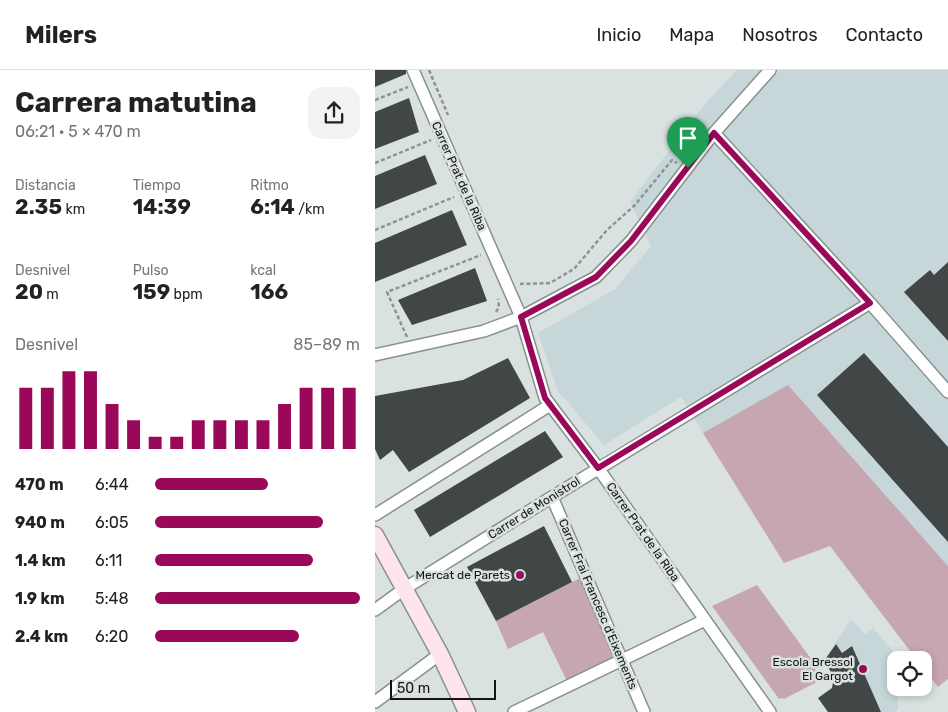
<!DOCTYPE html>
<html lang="es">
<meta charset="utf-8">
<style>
body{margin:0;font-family:Rubik,sans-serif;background:#f2f2f2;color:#222;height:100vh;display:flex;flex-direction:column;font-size:19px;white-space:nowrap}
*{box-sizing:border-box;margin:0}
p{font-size:16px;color:#767676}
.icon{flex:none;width:28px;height:28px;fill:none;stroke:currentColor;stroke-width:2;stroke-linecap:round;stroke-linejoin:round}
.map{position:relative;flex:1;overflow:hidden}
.details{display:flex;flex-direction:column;background:#fff;width:375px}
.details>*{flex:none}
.buttons{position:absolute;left:512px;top:581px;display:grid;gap:10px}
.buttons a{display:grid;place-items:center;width:45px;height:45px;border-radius:10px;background:#fff;box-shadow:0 2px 8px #0003;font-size:25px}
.scale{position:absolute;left:15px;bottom:12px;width:106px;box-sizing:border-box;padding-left:5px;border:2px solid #131515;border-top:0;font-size:14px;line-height:18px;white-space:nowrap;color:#131515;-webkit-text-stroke:4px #dae1e1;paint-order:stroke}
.pin{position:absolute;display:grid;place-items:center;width:42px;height:42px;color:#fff;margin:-51px -21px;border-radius:50% 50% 50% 0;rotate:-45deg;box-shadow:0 0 5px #0007}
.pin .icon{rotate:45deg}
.round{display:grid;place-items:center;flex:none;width:52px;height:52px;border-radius:15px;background:#f2f2f2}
.overview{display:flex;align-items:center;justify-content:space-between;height:85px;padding:0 15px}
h1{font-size:28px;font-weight:700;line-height:38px}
.figures{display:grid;grid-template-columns:repeat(3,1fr);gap:8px;height:85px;padding:5px 15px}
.figures div{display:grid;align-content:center}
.figures b{font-size:21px;font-weight:700}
.figures small{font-size:14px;font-weight:400}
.figures p{font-size:14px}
.chart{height:140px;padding:10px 15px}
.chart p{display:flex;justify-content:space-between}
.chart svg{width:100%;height:90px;margin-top:5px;stroke:#9a0859;stroke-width:6}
ul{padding:0 15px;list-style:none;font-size:16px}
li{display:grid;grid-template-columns:80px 60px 1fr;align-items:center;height:38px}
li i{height:12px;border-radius:6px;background:#9a0859}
header{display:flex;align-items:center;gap:30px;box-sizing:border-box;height:70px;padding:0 25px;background:#fff;border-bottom:1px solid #e0e0e0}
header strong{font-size:24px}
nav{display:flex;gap:28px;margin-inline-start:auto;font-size:18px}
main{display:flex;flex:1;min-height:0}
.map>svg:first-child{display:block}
.built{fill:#c7d7d9}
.green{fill:#c6a6b1}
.building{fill:#414747}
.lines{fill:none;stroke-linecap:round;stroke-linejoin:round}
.street-casing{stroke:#899090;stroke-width:14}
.secondary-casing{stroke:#899090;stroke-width:19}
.path{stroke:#8e9393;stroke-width:2.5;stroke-dasharray:4 2.5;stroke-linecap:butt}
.street{stroke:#fff;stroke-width:11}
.secondary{stroke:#fee4ee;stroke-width:16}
.route-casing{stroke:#fff;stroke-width:10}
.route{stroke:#9a0859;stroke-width:6}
.poi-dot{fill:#9a0859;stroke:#dae1e1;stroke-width:2}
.labels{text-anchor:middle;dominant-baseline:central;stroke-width:5;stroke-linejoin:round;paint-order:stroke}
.street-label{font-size:12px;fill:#131515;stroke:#dae1e1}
.poi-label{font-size:12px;fill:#131515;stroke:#dae1e1;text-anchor:end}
</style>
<header>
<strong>Milers</strong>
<nav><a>Inicio</a><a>Mapa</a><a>Nosotros</a><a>Contacto</a></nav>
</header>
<main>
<section class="details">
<div class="overview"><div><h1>Carrera matutina</h1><p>06:21 · 5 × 470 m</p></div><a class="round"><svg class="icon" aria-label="share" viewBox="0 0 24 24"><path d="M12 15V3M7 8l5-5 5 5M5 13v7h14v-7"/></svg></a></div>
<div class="figures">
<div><p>Distancia</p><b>2.35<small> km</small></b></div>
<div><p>Tiempo</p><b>14:39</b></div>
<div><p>Ritmo</p><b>6:14<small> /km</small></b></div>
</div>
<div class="figures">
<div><p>Desnivel</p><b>20<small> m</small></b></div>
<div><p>Pulso</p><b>159<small> bpm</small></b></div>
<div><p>kcal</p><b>166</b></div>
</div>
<div class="chart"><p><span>Desnivel</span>85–89 m</p>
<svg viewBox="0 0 160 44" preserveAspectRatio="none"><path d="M5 44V14M15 44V14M25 44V6M35 44V6M45 44V22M55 44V30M65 44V38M75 44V38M85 44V30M95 44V30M105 44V30M115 44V30M125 44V22M135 44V14M145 44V14M155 44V14"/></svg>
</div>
<ul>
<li><b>470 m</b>6:44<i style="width:55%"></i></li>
<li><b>940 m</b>6:05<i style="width:82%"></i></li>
<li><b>1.4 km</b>6:11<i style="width:77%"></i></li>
<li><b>1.9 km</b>5:48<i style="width:100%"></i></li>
<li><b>2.4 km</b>6:20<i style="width:70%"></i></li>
</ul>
</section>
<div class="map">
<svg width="573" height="642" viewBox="0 0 573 642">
<rect width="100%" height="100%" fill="#dae1e1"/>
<!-- built -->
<path class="built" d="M362 0H573V496L413 316 328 363 306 327 229 375 183 321 163 263 240 219 276 176 255 132 329 35Z
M476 549 490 564 498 558 526 590H521L523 639 520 642H453L443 628 457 618 459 607 449 591Z"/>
<!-- green -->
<path class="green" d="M413 315 573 496V609L563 617 549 599V590H542L455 476 409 493 328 363Z
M211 505 248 589 194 615 168 562 133 579 121 551Z
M382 515 439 593 440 599 444 604 440 613 409 629 407 628 404 629 337 536Z"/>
<!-- building -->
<path class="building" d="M0 0H31V4L0 17Z
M34 28 44 62 0 79V42Z
M50 85 62 114 0 139V106Z
M77 140 92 175 0 212V173Z
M573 192V271L529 222 555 200 559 205Z
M100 198 112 231 37 255 23 230Z
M489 283 573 377V472L442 325Z
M133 288 155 328 34 402 18 380 5 390 0 379V326L88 310Z
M170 361 188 387 55 467 39 440Z
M169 456 197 512 121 551 92 497Z
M461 574 467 583 477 576 506 642H453L443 628 457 618 459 607 449 591Z"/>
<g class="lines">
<!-- street casing -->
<g class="street-casing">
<path id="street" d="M38 0 146 247 170 328 223 398 395 642
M339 63 495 233 573 322
M0 285 109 261 146 247 221 207 256 171 339 63 395 0
M177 427 269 642
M0 445 175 335
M0 540 29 519 177 427 495 233
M0 632 65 584
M139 642 330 550"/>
</g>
<!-- secondary casing -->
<g class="secondary-casing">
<path id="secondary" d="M0 465 65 584 92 642"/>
</g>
<!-- path -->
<path class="path" d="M54 0 73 45
M0 30 33 17
M0 93 56 70
M0 160 79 127
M145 214 175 213 199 199 232 160 260 135 297 90 302 93
M121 242 124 237 123 229
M32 267 12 222 106 185"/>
<!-- street -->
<use href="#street" class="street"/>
<!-- secondary -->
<use href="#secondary" class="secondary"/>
</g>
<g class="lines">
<!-- route casing -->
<g class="route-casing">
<path id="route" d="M339 63 495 233 223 398 170 328 146 247 221 207 256 171Z"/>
</g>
<!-- route -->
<use href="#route" class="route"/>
</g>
<!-- markers -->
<g class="poi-dot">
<circle cx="145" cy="505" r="5"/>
<circle cx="488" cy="599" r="5"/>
</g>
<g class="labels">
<!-- street labels -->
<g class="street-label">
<text transform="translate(84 106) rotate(66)">Carrer Prat de la Riba</text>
<text transform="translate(159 438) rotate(-32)">Carrer de Monistrol</text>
<text transform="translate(268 462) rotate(55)">Carrer Prat de la Riba</text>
<text transform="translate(223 534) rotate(67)">Carrer Frai Francesc d'Eixements</text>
</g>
<!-- poi labels -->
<g class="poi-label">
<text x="135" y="505">Mercat de Parets</text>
<text x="478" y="592">Escola Bressol<tspan x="478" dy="14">El Gargot</tspan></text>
</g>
</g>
</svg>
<div class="buttons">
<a><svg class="icon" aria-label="locate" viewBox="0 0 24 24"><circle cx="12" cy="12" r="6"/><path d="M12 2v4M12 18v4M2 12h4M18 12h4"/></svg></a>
</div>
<div class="scale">50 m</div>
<div class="pin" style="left:313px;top:98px;background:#1e9e55"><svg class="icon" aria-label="arrive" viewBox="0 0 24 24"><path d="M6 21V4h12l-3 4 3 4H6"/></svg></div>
</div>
</main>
